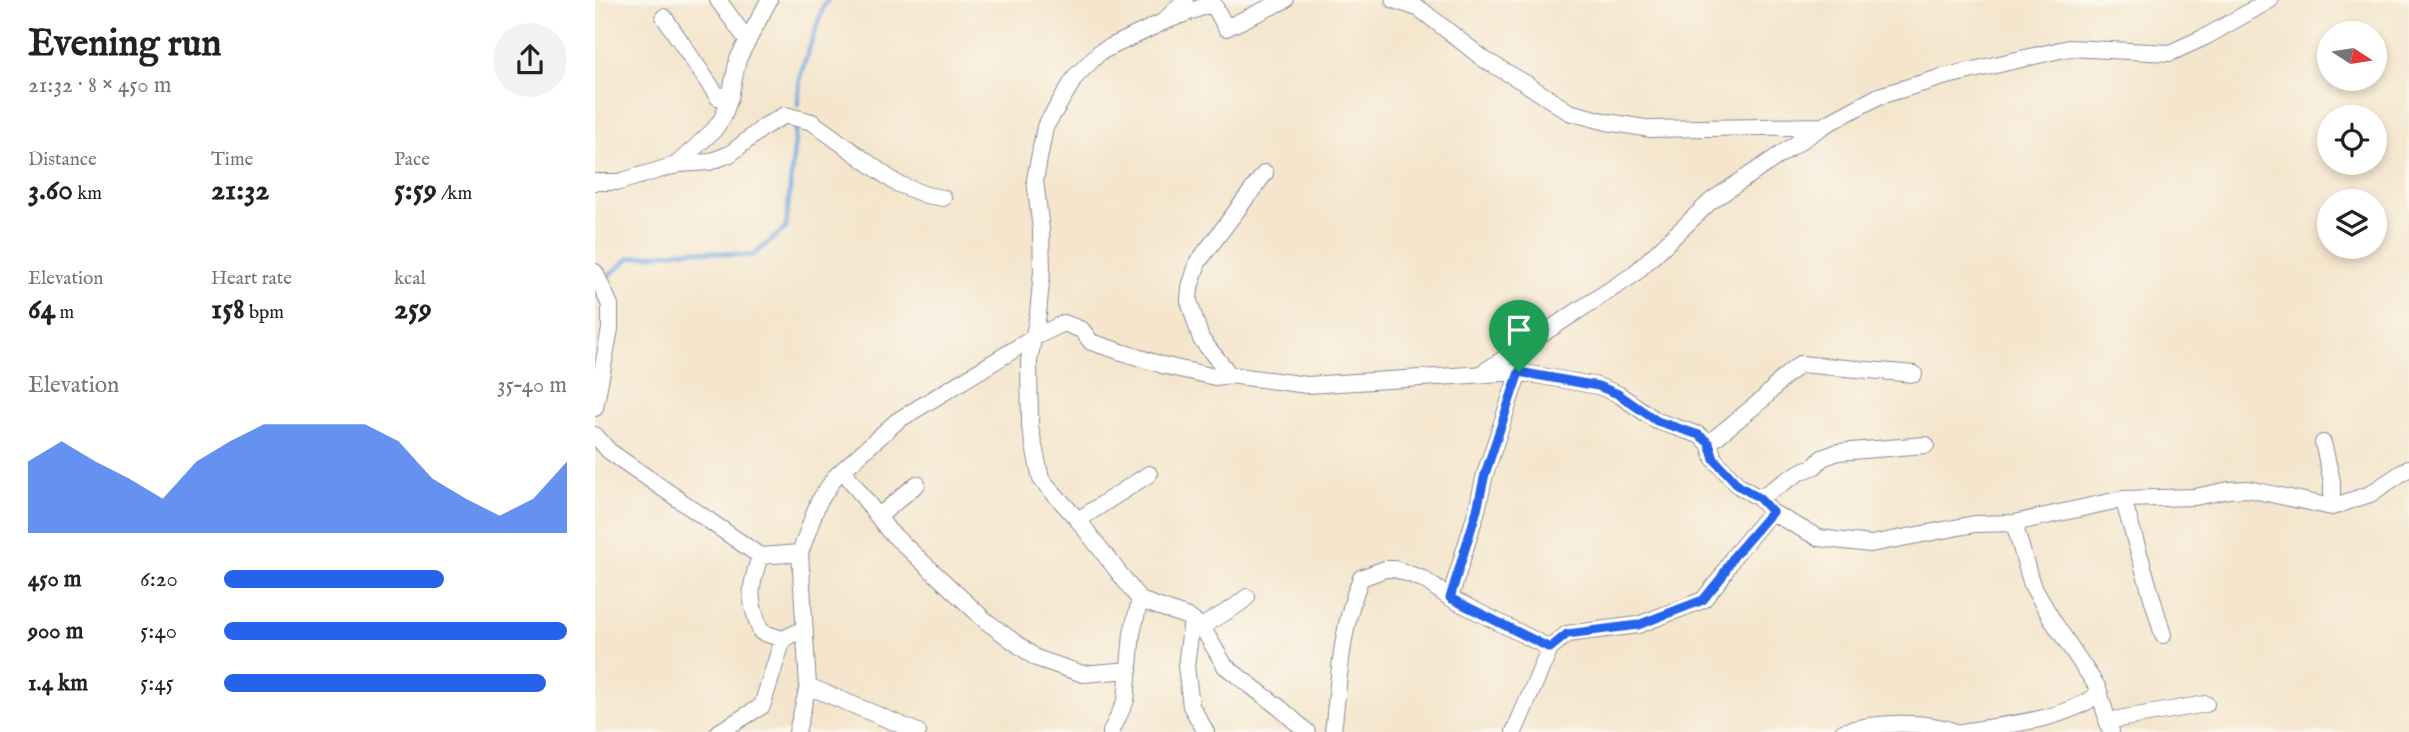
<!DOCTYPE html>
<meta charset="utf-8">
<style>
body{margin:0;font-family:"IM FELL English",serif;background:#f2f2f2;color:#222;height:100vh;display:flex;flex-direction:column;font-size:26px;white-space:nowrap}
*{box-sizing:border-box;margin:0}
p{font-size:23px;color:#767676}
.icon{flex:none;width:38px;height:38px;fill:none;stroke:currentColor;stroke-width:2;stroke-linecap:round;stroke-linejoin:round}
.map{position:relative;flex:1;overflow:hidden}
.drawer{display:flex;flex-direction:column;background:#fff;width:595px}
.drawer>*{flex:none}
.needle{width:46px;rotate:102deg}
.fabs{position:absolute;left:1722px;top:21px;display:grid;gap:14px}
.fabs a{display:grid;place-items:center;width:70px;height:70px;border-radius:50%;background:#fff;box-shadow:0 4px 10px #0003;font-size:35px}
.pin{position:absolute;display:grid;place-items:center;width:60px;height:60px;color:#fff;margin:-72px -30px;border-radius:50% 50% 50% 0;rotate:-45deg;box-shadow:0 0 7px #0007}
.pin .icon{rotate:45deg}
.round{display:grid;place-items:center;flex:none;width:74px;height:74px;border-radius:37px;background:#f2f2f2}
.head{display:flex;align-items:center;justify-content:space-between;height:119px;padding:0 28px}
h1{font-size:38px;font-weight:700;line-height:52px}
.figures{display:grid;grid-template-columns:repeat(3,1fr);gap:10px;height:119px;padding:7px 28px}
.figures div{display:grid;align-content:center}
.figures b{font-size:30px;font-weight:700}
.figures small{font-size:19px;font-weight:400}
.figures p{font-size:19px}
.chart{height:196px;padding:14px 28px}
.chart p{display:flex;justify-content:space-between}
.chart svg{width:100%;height:126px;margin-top:7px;fill:#2563eb;opacity:.7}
ul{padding:0 28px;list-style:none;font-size:23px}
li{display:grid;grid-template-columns:112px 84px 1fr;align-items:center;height:52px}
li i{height:18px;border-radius:9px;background:#2563eb}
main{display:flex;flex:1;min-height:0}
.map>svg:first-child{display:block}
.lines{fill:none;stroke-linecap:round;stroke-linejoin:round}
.stream{stroke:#74a8e1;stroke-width:4.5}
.minor-casing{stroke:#888a95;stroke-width:18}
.minor{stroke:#fff;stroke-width:16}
.route-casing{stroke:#fff;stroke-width:14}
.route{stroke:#2563eb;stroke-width:9}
</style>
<main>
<section class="drawer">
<div class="head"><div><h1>Evening run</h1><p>21:32 · 8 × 450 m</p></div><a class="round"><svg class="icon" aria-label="share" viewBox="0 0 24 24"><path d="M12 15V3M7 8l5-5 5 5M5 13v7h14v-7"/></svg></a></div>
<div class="figures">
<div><p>Distance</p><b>3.60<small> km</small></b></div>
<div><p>Time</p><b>21:32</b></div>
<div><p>Pace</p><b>5:59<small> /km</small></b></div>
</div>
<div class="figures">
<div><p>Elevation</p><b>64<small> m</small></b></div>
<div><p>Heart rate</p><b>158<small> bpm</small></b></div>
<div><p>kcal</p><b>259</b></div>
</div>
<div class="chart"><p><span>Elevation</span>35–40 m</p>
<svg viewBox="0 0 160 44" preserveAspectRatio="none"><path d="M0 44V19L10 12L20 19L30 25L40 32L50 19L60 12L70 6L80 6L90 6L100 6L110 12L120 25L130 32L140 38L150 32L160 19V44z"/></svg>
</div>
<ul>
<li><b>450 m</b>6:20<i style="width:64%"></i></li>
<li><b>900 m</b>5:40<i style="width:100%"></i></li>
<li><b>1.4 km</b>5:45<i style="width:94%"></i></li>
</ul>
</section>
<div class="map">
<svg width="1814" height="732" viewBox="0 0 1814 732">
<rect width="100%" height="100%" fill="#fbf7ec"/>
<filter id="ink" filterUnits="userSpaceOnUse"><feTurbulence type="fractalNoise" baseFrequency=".0143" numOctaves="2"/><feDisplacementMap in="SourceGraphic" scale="14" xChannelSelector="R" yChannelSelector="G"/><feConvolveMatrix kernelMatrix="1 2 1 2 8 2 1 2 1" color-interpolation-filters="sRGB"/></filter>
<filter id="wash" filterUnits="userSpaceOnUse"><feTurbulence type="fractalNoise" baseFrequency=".00686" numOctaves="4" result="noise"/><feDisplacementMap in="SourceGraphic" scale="28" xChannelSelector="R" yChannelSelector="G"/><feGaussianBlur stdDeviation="1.57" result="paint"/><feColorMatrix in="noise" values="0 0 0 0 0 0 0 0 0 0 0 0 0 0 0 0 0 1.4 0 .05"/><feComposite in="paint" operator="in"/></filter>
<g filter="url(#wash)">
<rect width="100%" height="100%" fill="#f4e5cc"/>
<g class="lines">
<!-- stream -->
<path class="stream" d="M203 105 205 76 229 5 233 0
M8 281 34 258 96 250 157 256 191 228 201 127"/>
</g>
</g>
<g filter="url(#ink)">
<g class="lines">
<!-- minor casing -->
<g class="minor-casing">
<path id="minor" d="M123 0 153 41
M590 0 568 22 505 52 481 76 450 127 440 180 446 230 447 271 443 314 434 361 435 427 446 479 483 520 545 600 593 617 607 627 630 666 685 708 712 732
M799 0 825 9 890 60 930 83 974 112 1012 122 1056 129 1228 126
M69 17 123 97 136 94
M573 20 618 3 631 28 690 0
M80 166 119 130 128 117 135 97 143 59 174 0
M0 182H24L84 164 114 162 135 154 170 126 190 115 217 122 301 183 331 195 348 198
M0 272 15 305V329L0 408
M887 373 1038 275 1116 201 1228 126 1284 96 1348 77 1474 48 1575 53 1612 36 1675 0
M635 375 606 339 594 301 595 287 603 262 670 173
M0 435 14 451 165 556 205 553
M1114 443 1168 399 1189 377 1205 364 1319 374
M1728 443 1737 481V507
M248 470 293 530 391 621 441 658 488 674 534 670
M1164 498 1205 472 1220 466 1227 458 1243 452 1331 445
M1528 499 1568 635
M284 516 322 484
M483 520 554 474
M165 556C154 590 153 598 166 632L188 639
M855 598 882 510 890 474 924 372
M597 620 591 666 596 706 611 732
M607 627C621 616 639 610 652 597
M213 686 323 732
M1503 688 1516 732
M1512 721 1611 704
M124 732 167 706 188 639 209 629
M202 732 213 686 205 553 223 503 240 477 302 421 438 338 469 323 487 330 496 342 567 365 620 377 635 375 712 385 924 372 1003 386 1023 394 1062 421 1104 435 1114 443 1119 459 1144 486 1164 498 1176 512 1224 538 1249 541 1276 544 1380 524 1419 523 1528 499 1600 497 1634 490 1653 489 1737 507 1775 494 1814 468
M516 732 531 700 537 633 545 600
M738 732C744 681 746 626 766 578L790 569H800L828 579 855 598 955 648
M919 732 955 648 972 634 1043 625 1108 600 1126 578 1139 556 1176 512
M1248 732C1280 722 1330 720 1361 732
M1367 732C1410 724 1464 722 1501 696L1503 688 1458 621 1437 585 1419 523"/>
</g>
<!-- minor -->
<use href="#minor" class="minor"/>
</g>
</g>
<g class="lines" filter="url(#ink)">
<!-- route casing -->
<g class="route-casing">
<path id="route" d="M924 372 1003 386 1023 394 1062 421 1104 435 1114 443 1119 459 1144 486 1164 498 1177 512 1139 556 1126 578 1108 600 1043 625 972 634 955 648 855 598 882 510 890 474Z"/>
</g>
<!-- route -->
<use href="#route" class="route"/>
</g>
</svg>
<div class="fabs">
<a><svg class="needle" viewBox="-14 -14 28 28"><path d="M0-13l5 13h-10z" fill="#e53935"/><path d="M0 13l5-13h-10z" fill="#767676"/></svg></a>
<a><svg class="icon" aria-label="locate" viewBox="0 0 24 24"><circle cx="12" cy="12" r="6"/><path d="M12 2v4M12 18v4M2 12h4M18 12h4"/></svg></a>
<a><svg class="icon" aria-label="layers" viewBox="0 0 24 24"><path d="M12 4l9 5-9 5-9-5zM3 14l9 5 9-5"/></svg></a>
</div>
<div class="pin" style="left:924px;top:372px;background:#1e9e55"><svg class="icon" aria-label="arrive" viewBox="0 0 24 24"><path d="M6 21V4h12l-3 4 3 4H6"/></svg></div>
</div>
</main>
